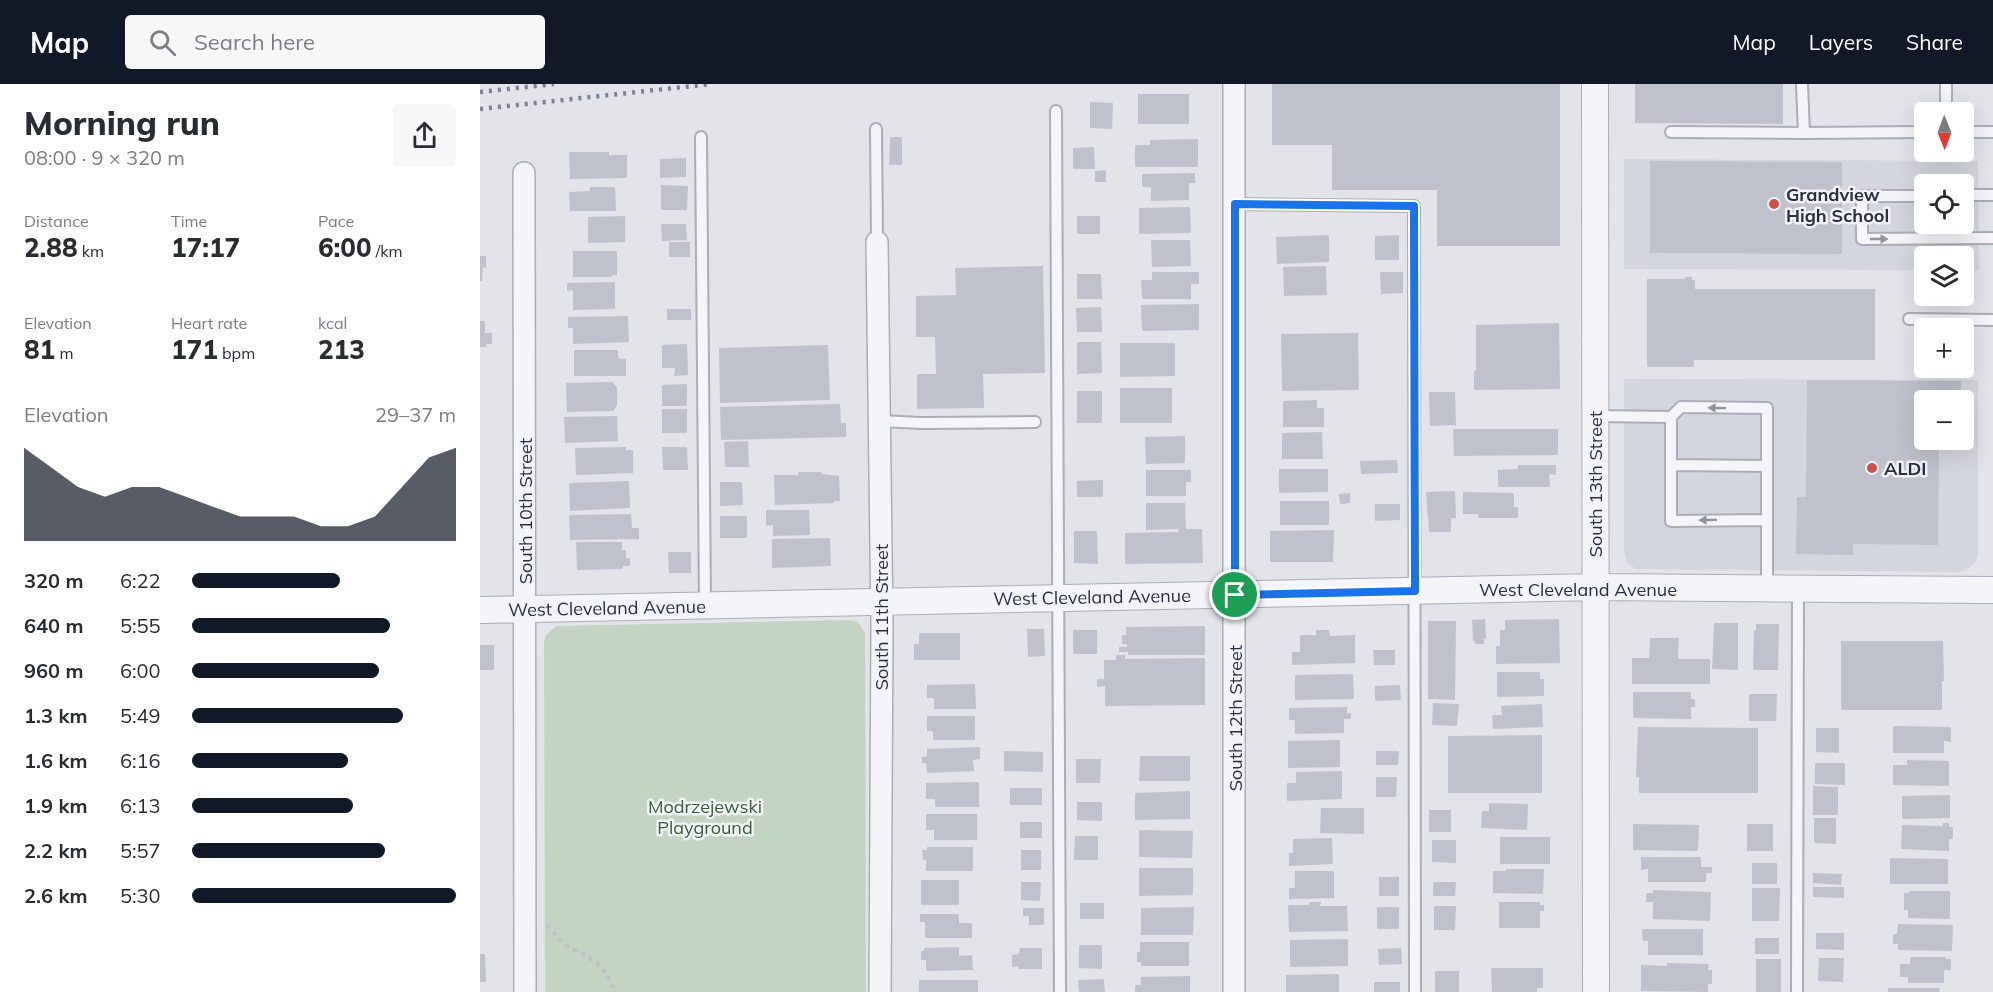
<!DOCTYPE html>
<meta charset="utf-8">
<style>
body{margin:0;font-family:Mulish,sans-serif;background:#f7f7f7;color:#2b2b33;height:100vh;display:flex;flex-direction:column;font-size:22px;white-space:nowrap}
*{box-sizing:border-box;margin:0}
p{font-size:20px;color:#7c7c81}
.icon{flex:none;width:33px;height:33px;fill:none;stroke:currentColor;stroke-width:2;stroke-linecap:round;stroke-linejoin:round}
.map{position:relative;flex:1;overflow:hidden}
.details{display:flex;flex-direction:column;background:#fff;width:480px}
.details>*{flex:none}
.needle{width:39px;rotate:179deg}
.buttons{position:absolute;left:1434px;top:18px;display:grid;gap:12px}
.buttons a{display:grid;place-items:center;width:60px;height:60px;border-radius:6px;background:#fff;box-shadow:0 6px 24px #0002;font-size:30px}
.pin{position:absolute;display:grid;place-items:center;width:51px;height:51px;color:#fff;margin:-26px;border:3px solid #fff;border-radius:50%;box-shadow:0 2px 6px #0007}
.round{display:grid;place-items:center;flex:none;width:63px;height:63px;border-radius:6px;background:#f7f7f7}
.headline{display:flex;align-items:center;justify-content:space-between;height:102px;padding:0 24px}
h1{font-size:33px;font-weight:800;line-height:45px}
.stats{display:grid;grid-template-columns:repeat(3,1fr);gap:9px;height:102px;padding:6px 24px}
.stats div{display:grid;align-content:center}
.stats b{font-size:26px;font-weight:800}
.stats small{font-size:16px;font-weight:400}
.stats p{font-size:16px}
.chart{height:168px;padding:12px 24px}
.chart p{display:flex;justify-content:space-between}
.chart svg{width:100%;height:108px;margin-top:6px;fill:#111827;opacity:.7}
ul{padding:0 24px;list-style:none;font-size:20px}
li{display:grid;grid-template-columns:96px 72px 1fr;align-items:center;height:45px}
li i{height:15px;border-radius:8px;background:#111827}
header{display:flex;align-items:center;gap:36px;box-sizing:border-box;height:84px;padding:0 30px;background:#111827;color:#fff}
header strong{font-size:28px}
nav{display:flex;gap:33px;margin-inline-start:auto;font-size:21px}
.search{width:420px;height:54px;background:#f7f7f7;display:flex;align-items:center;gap:15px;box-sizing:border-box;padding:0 21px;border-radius:6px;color:#7c7c81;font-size:22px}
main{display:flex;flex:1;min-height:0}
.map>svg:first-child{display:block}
.built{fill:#d4d6df;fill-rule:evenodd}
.green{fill:#c4d4c3}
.building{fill:#bfc2cd}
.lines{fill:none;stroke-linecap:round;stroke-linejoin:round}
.service-casing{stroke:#abadb8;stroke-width:14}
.minor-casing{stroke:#abadb8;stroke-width:24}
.tertiary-casing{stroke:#abadb8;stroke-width:28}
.path{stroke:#c0c1c9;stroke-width:4;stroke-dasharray:4.5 4.5;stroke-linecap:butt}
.service{stroke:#f5f5f9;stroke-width:10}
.minor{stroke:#f5f5f9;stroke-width:21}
.tertiary{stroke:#f5f5f9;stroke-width:26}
.rail{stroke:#7c8094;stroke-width:4.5;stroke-dasharray:3 6;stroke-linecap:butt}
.oneway{fill:#90929e}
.route-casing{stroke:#fff;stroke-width:12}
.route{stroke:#1a73e8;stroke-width:8}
.poi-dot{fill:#cd5149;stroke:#f2f3f8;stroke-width:2}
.labels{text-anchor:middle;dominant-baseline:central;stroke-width:5;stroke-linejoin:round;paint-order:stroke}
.poi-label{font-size:18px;font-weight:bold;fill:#2a2e42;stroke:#f2f3f8;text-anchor:start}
.street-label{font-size:18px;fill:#2a2e42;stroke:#f2f3f8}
.park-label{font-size:18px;fill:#385e38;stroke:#f2f3f8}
</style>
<header>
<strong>Map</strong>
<div class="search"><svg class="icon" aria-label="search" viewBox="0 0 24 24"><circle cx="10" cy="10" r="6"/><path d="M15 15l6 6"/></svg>Search here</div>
<nav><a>Map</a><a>Layers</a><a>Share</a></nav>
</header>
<main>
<section class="details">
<div class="headline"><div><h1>Morning run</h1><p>08:00 · 9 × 320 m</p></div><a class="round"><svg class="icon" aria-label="share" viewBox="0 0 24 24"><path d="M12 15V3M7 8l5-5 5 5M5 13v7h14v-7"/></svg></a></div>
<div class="stats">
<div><p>Distance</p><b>2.88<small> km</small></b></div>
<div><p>Time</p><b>17:17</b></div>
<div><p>Pace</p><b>6:00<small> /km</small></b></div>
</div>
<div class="stats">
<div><p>Elevation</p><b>81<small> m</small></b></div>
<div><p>Heart rate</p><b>171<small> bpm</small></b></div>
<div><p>kcal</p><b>213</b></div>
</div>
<div class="chart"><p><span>Elevation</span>29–37 m</p>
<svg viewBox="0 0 160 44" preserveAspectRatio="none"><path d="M0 44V6L10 14L20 22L30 26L40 22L50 22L60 26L70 30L80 34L90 34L100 34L110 38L120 38L130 34L140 22L150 10L160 6V44z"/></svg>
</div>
<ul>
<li><b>320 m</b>6:22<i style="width:56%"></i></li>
<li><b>640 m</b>5:55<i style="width:75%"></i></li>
<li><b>960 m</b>6:00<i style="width:71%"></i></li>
<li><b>1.3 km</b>5:49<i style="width:80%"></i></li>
<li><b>1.6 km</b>6:16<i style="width:59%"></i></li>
<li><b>1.9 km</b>6:13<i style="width:61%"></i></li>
<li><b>2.2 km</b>5:57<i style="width:73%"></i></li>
<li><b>2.6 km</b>5:30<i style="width:100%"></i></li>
</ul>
</section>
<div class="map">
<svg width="1513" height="908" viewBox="0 0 1513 908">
<rect width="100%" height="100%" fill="#e2e4ea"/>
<!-- built -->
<path class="built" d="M1144 75 1498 77 1499 186H1484V172H1444V186L1144 185ZM1444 100H1484V140H1444Z
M1144 295 1498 296V470L1496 478 1485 486 1478 488 1157 485 1151 482 1147 479 1144 466ZM1444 316H1484V356H1444Z"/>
<!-- green -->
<path class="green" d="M370 536 378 538 385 549 386 908H65L64 557 66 551 76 542Z"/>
<!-- building -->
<path class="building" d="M792 0H1080V162H957V106H852V61H792Z
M1155 0H1303V40L1155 39Z
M658 10H709V40H658Z
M610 18 633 19 632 45 610 44Z
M410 53H422V81H409Z
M718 55V83H655V61H670V56Z
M614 63 615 85H593V64Z
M89 68H129V71H147V94L90 95Z
M206 74V93L180 94V75Z
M1170 77 1362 78V170L1170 169Z
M626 86V98H615V87Z
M715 89V99H709V116L671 117V103H662V90Z
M181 101 208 102 207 126H181Z
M110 103H135L136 127H90L89 108 110 107Z
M710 123 711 149 659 150V124Z
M145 132V158L108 159V133Z
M597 132H620V150H597Z
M181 140H206L207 156 182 157Z
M849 151V178L797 180 796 153Z
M919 151V176H895V152Z
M671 156H710L711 182 672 183Z
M189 158H210V173H189Z
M93 167H137V191H132V193H93Z
M0 172H6V184L3 183 2 197H0Z
M563 182 565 289 503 290 504 324 437 325V290H456L455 253H436V212L476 211 475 184Z
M846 182 847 211 804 212 803 183Z
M672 188H719V200H711V215H662L661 196H672Z
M900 188H923V209L901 210Z
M597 190H621L622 215H597Z
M1205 193H1212V196H1215V205H1395V276H1214V283H1167V195H1205Z
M135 198V225L93 226V206L87 207V199Z
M719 220V246L662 247 661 221Z
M621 223 622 248H597L596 224Z
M187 225H211V236H187Z
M148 232 149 258 93 260V244H88V233Z
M0 237H5V249H12V260H6V263H0Z
M1079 239 1080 305 994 306V287H996V241Z
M878 249 879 306 802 307 801 250Z
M597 258H621L622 289 597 290Z
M640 259H695V292L640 293Z
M207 260 208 291 194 292 195 284H182V261Z
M348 261 350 316 240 319 239 264Z
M94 266H138V274L146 275V292H94Z
M1327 296 1481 297V316H1444V356H1459L1458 461 1373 460V471L1316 470 1317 413H1326Z
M132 298 137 303V322L133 327 87 328 86 299Z
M207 300V322H182V301Z
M640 304H692V339H640Z
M597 307H622V339H597Z
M949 308H975L976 341 950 342Z
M837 316V324H844V343H803V317Z
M360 320 361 339H366V353L241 356 240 323Z
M182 325H207V349H182Z
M137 332 138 357 85 359 84 333Z
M973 345H1078V371L974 372Z
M842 348 843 375H802V349Z
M705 352V379L666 380 665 353Z
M268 357 269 383H245L244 358Z
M146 363V366H153V389L96 391 95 364Z
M182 363H207L208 386H183Z
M917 376 918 389 881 390 880 377Z
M1038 381H1076V391L1069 390 1070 403H1018V386L1038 385Z
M799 385H848V408L799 409Z
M666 386H711V398H706V412H666Z
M318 388H341V390L359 392 360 417H354V419L295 421 294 391H318Z
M623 396V413H597V397Z
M149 397 150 424 90 427 89 399Z
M240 398H262L263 421 240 422Z
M975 407 976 434H971V448H949L946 408Z
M983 408 1034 409V423H1038V434H998V430H983Z
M870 409V419L860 420 859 410Z
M800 417H849V441H800Z
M666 419H705L706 445H722L723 479 645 480V449L699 448 698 445 666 446Z
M895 420H920V436L895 437Z
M286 426H329L330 451 293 452V441L286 442Z
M151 430 152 444H159V455L90 456 89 431Z
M240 432H267V454H240Z
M854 446 853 478H790V447Z
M594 447H617L618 480 594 479Z
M350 454 351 482 292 484V455Z
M96 458H142V466H146V474H150V482H143V485L97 486Z
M188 468H211V489H189Z
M1005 535 1006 555H1004V560H995V557H993L992 536Z
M1079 535 1080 579 1016 580V562H1020V546H1025V536Z
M948 537H976L975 616 948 615Z
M1234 539H1258V586L1232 585Z
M1276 540H1299L1298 586H1273L1274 546 1276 547Z
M725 542V571H648V568H639V563H647V560H642V551H646V543Z
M547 545H564L565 572 548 573Z
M593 546H617V570H593Z
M836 546H849L850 552 875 551V579L812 581V568H820V551H836Z
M439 549H480V576H434V560H439Z
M1170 554H1199L1198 575H1230V600H1152V574H1169Z
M1361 557H1463L1464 597H1462V626H1361Z
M0 561H14V586H0Z
M893 566H915V581H894Z
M636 571H645V575L725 574V621L625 622V602L617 603V595H624V576H636Z
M1017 588H1060V595H1064V612L1017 613Z
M873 590 874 615 815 616V591Z
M495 600 496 625H454V614H447V601Z
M920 601 921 616 895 617V602Z
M1153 608H1211V615H1215V623H1211V635L1153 634Z
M1269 610H1297L1296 637H1269Z
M953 619 979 620 977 642 952 641Z
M1062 620 1063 643 1013 645 1012 631H1022L1021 622Z
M867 623V629H871V635H864V649L815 650V636H809V624Z
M447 632H495V656H453V647H447Z
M1413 642 1471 643V658L1464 657V669H1413Z
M1158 643 1278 644V709H1159V693H1156Z
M1336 644H1359V669L1336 668Z
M1062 651V709H968V652Z
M860 656V683L808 684V657Z
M500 663V675L493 676 494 687 447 689 446 679H442V673L447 672V665Z
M524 667 563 668V688L524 687Z
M896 667H919L918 681H896Z
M660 672H710V697H659Z
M596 675H621L620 699H596Z
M1427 676 1469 677V702L1413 701V681H1427Z
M1335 679H1365V701L1335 700Z
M862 687V715L807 717V699H816V688Z
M896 693H917L916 713H896Z
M499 698V723H455V715H446V699Z
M1333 702 1358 703V731H1333Z
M530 704H562V721H530Z
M710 707V735L655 736V709Z
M1470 711V734L1422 735V712Z
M597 718H622V737L597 736Z
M1009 719 1048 720 1047 746 1001 744 1002 727H1009Z
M841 724H884V750L840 749Z
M949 726H971V748H949Z
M446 730H497V756H454V746H446Z
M1334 734H1356V760L1334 759Z
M540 738H562V754H540Z
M1463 739H1469V743H1473V755H1469V767L1421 765 1422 741 1462 742Z
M1153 740 1219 741 1218 767 1153 766Z
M1267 740H1293V767H1267Z
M659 746 713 747 712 774 659 773Z
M595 752H618V776H594Z
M1020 753H1070V780H1020Z
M852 754 853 780 809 782V769H813V755Z
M952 756H976V779L952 778Z
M447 763H493V787H446V776H443L442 766H447Z
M541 766H561V786H541Z
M1161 773H1221V783H1232V789H1226V798H1168V785L1161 786Z
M1410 774 1468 775V800H1410Z
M1272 779H1297V800H1272Z
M659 784H713V811L659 812Z
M1026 785H1064L1063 810 1013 809V787H1026Z
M815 787H854V814L809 815V804H815Z
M1333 789 1362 790 1361 801 1333 799Z
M899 793H919V812H899Z
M441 796H479V821H441Z
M541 798H561L560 817 541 816Z
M953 798H976L975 812H953Z
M1333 803H1364V814L1333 813Z
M1272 804H1300L1299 837H1272Z
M1173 806 1231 808 1230 837 1173 835V818H1166V809H1173Z
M1429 807H1470V835L1428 834V826H1424V809H1429Z
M829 818H841L840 822H867L868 847 809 848 808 821H829Z
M1019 818H1060V821H1064V827H1060V844H1019Z
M600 819H624V835H600Z
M954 822H976L975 846H954Z
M714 823 713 851H661V824Z
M897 823H919V845H897Z
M543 824H564V841H549V832H543Z
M440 830H479V839H492V854H445V838H440Z
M1418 840 1473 841 1472 867 1418 866V860H1413V850H1417Z
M1162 845H1223V871H1168V857H1163Z
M1336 849H1364V866L1336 865Z
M1275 854H1299V870H1275Z
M868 855V882L810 883V856Z
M660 858H709V882H661V878H657V868H660Z
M599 861H622V885L599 884Z
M479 863V872L492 871 493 886 446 887V876H441V867H444V864Z
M540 864H562V885H538V882L532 883V871L539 870Z
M921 864 922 880 899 881 898 865Z
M0 870H5L6 898H0Z
M1430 873H1465L1466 875H1471V886H1464V899H1428V893H1420V880H1430Z
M1339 874H1364L1363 898 1338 897Z
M1276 875H1301V908H1276Z
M1187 879 1229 880 1228 886H1232V900H1228V908L1161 907V881L1187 882Z
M1011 884H1063V904H1057V908H1012Z
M955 887H979V908H955Z
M859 890V908H806V891Z
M710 892V908H655V901H661V893Z
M624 895 625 908H599L598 896Z
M439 896H498V908H439Z
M894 898H920V908H894Z
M1408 904H1460L1459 908H1408Z"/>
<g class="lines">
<!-- service casing -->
<g class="service-casing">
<path id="service" d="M1322 0 1324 49 1444 48
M1466 0V28
M576 27 580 908
M396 45 397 158
M1191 48 1324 49
M1484 48H1513
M221 53 225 521
M1484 111H1513
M1444 112H1382V155L1513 154
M755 120 934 122 935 908
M1429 235 1513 236
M1116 332 1191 333 1201 323 1287 324V504
M1191 333V437L1286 436
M399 337 442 339 555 338
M1191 381 1287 382
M1317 908 1318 505"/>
</g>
<!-- minor casing -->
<g class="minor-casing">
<path id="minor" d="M754 0V908
M44 89 45 908
M397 158 402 541 400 908"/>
</g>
<!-- tertiary casing -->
<g class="tertiary-casing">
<path id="tertiary" d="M1115 0 1116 908
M0 526 1115 503 1513 506"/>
</g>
<!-- path -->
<path class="path" d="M67 841 83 860 103 870 120 881 131 898 135 908"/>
<!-- service -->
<use href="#service" class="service"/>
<!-- minor -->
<use href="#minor" class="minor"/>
<!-- tertiary -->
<use href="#tertiary" class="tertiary"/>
<!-- rail -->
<path class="rail" d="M0 8 74 0
M0 25 231 0"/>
</g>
<!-- one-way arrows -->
<defs><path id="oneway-solid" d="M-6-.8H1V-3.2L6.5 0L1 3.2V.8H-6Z" transform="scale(1.5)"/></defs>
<g class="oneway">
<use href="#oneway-solid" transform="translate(1399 155)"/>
<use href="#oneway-solid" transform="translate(1237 324) rotate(-179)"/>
<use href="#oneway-solid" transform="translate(1228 436) rotate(179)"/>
</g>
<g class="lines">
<!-- route casing -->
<g class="route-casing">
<path id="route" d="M755 120 934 122 935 507 755 511Z"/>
</g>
<!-- route -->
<use href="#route" class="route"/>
</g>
<!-- markers -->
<g class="poi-dot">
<circle cx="1294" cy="120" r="6"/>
<circle cx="1392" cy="384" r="6"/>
</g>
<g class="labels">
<!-- poi labels -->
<g class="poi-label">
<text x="1306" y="110">Grandview<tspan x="1306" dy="21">High School</tspan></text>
<text x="1404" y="384">ALDI</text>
</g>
<!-- street labels -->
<g class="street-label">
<text transform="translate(1115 400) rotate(-90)">South 13th Street</text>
<text transform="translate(45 427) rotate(-90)">South 10th Street</text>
<text x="1098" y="505">West Cleveland Avenue</text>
<text transform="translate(612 513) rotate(-1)">West Cleveland Avenue</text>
<text transform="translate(127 524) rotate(-1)">West Cleveland Avenue</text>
<text transform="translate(401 533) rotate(-90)">South 11th Street</text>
<text transform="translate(755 634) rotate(-90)">South 12th Street</text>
</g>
<!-- park labels -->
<g class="park-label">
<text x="225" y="722">Modrzejewski<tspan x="225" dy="21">Playground</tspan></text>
</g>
</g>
</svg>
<div class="buttons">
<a><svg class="needle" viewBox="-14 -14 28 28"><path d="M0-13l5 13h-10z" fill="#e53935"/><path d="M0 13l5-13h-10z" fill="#7c7c81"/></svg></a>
<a><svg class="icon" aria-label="locate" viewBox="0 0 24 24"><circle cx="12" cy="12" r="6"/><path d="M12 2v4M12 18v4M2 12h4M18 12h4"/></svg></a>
<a><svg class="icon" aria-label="layers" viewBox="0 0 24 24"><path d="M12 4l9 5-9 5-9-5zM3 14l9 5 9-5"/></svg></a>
<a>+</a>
<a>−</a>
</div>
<div class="pin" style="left:755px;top:511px;background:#1e9e55"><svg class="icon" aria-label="arrive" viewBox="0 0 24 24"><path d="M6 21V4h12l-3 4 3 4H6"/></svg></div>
</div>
</main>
